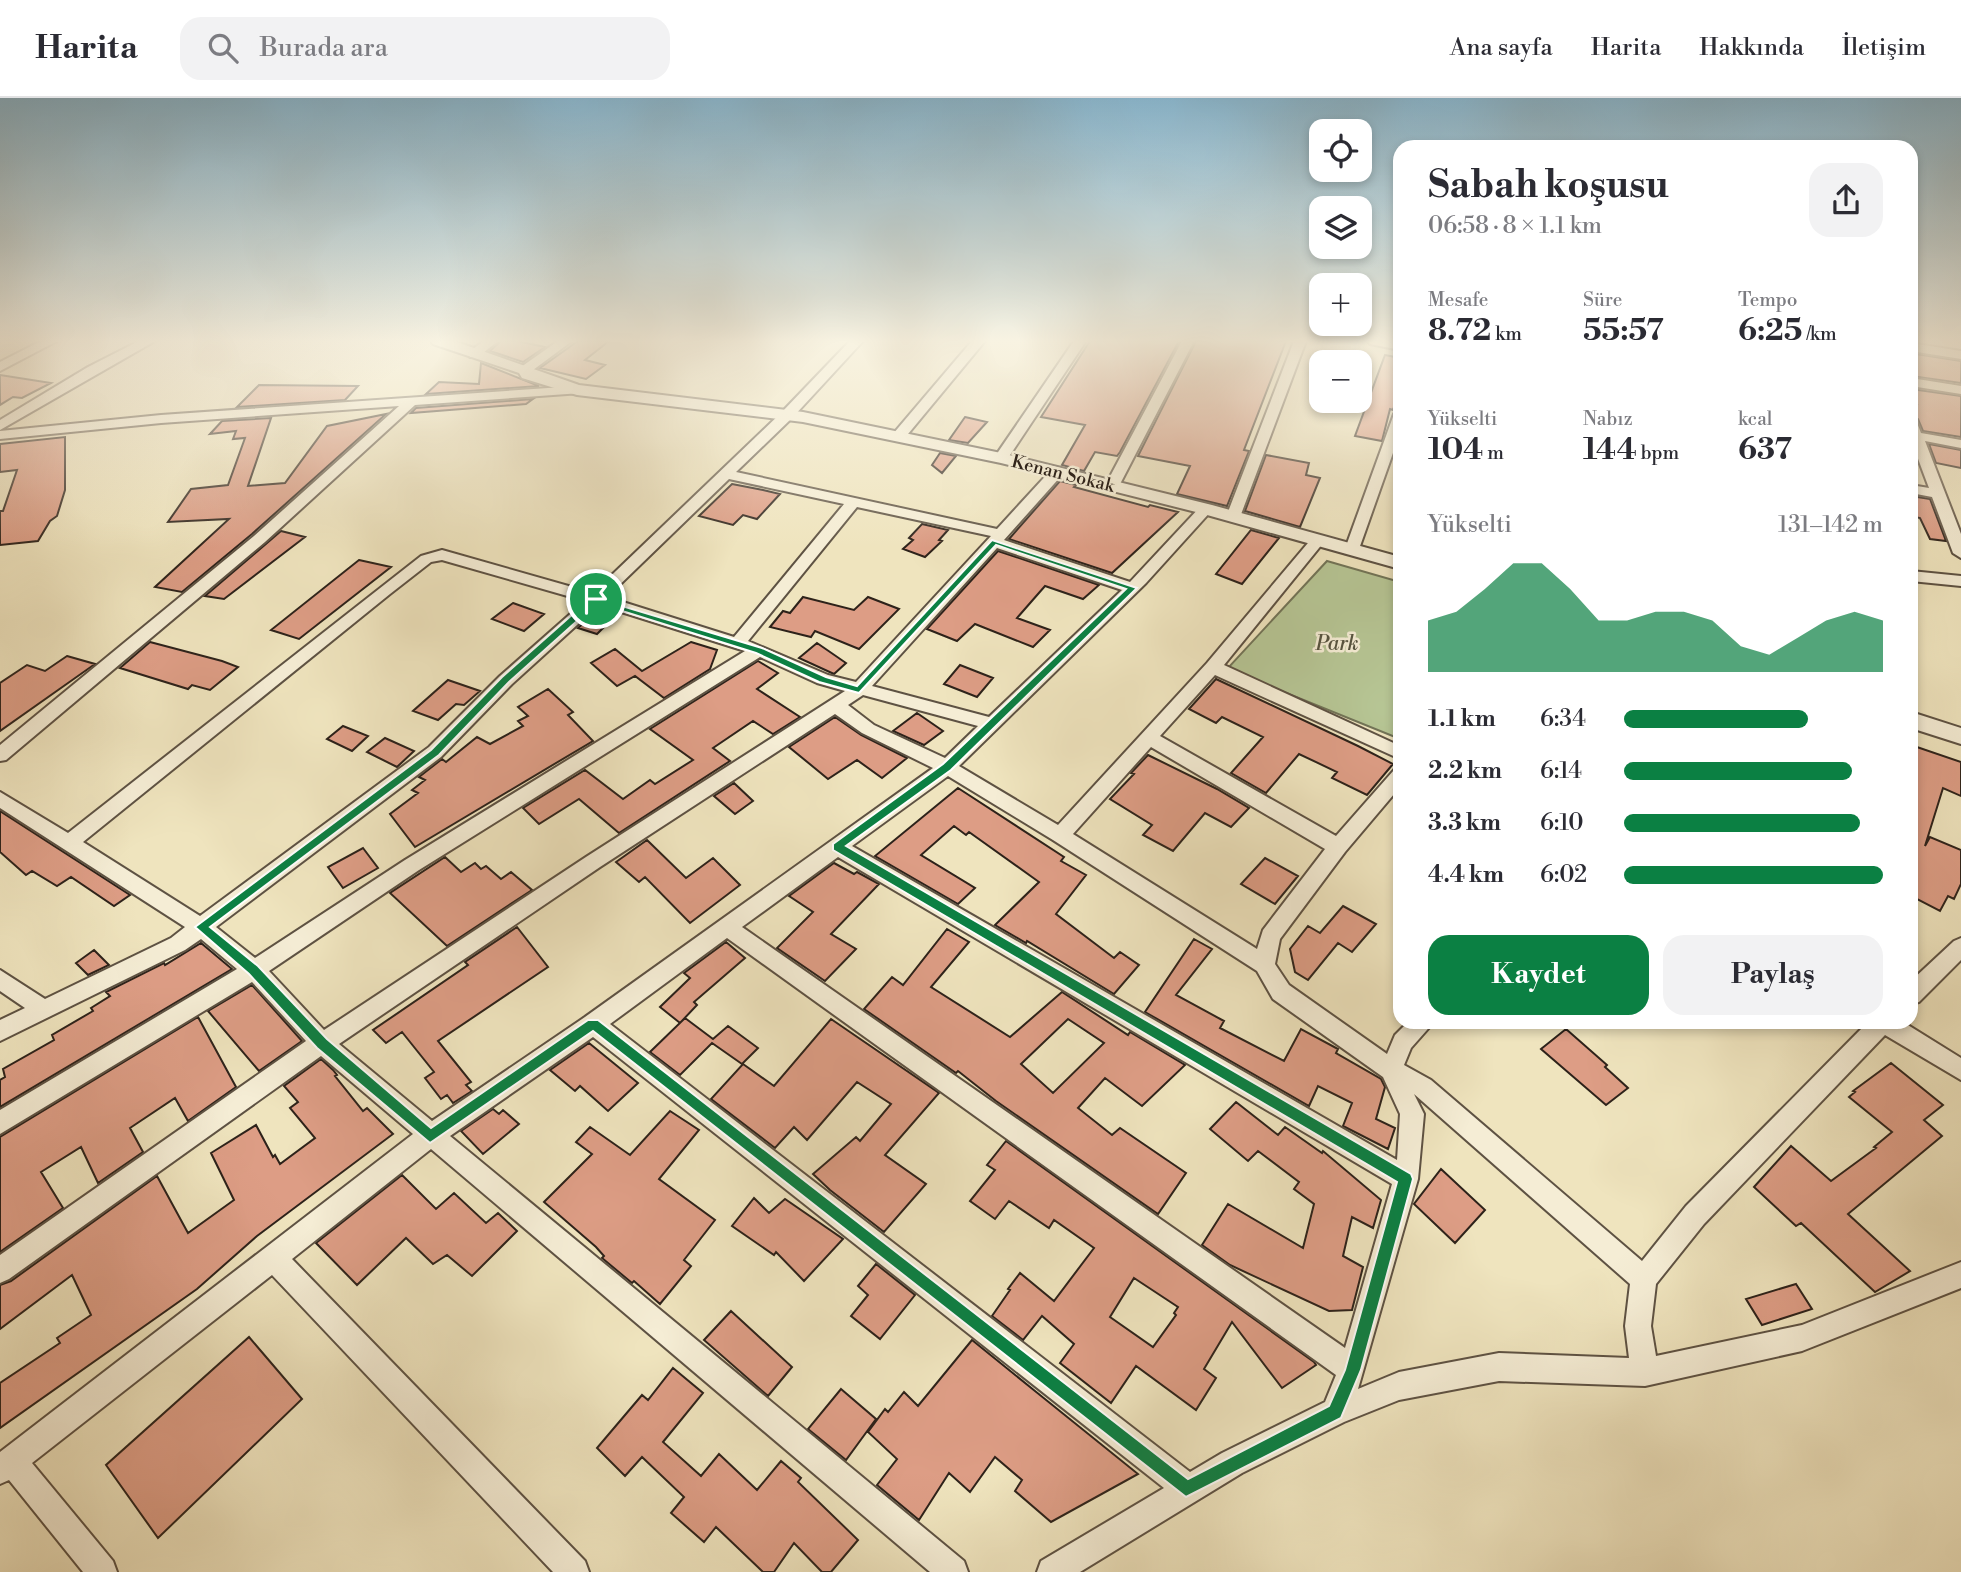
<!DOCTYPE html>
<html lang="tr">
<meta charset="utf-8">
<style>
body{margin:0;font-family:"Libre Bodoni",serif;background:#f2f2f3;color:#2b2b33;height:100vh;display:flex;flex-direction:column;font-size:26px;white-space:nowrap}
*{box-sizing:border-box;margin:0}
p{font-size:23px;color:#7c7c81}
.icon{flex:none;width:38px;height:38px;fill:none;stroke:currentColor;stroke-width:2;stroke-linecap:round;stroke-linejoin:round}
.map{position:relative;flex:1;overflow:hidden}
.sheet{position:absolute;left:1393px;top:42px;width:525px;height:889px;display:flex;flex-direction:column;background:#fff;border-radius:21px;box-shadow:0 4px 10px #0003}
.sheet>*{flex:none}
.fabs{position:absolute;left:1309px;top:21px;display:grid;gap:14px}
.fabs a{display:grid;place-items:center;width:63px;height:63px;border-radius:14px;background:#fff;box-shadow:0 4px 10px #0003;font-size:35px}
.pin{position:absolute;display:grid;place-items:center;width:60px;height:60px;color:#fff;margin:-30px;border:4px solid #fff;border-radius:50%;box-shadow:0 2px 7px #0007}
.round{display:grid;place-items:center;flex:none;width:74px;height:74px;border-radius:21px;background:#f2f2f3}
.head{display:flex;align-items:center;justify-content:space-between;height:119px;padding:0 35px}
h1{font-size:38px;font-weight:700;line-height:52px}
.metrics{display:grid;grid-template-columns:repeat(3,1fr);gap:10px;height:119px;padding:7px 35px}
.metrics div{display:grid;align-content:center}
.metrics b{font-size:30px;font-weight:700}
.metrics small{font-size:19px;font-weight:400}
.metrics p{font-size:19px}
.chart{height:196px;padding:14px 35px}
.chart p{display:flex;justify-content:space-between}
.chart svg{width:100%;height:126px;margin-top:7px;fill:#0b8043;opacity:.7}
.cta{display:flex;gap:14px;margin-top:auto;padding:14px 35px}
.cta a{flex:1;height:80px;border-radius:21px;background:#0b8043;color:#fff;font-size:28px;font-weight:700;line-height:80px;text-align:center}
.cta a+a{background:#f2f2f3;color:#2b2b33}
ul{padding:0 35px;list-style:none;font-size:23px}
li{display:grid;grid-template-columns:112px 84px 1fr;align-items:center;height:52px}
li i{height:18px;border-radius:9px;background:#0b8043}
header{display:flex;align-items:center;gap:42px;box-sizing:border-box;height:98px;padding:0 35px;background:#fff;border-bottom:2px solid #e1e1e2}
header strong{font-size:33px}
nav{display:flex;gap:38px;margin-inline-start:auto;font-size:24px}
.search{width:490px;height:63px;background:#f2f2f3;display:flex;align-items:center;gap:18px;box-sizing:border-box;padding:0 24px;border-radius:21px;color:#7c7c81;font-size:26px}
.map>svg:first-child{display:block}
.green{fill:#b6c594;stroke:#727457;stroke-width:2}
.building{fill:#dd9d85;stroke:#2d221a;stroke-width:2;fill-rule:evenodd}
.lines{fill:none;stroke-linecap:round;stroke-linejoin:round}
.minor-casing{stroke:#5e5243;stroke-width:4}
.tertiary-casing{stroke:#5e5243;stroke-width:4}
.minor{fill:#f5edd5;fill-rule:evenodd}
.tertiary{fill:#f5edd5;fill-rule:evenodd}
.route{fill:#0b8043;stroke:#fff;stroke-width:2;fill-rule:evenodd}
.labels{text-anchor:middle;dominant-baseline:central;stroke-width:5;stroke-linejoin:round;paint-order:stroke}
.far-street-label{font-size:18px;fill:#2d221a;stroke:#f5edd5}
.park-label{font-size:21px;font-style:italic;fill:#56533f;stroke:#f5edd5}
</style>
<header>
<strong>Harita</strong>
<div class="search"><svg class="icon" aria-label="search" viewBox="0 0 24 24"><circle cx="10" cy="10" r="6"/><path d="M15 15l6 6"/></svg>Burada ara</div>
<nav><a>Ana sayfa</a><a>Harita</a><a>Hakkında</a><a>İletişim</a></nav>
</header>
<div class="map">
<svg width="1961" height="1474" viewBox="0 0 1961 1474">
<rect width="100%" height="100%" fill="#efe4be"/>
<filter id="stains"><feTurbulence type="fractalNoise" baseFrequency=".00286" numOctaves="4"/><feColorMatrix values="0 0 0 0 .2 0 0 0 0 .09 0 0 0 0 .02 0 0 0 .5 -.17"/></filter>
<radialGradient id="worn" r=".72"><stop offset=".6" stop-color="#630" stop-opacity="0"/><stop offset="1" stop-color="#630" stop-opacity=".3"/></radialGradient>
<!-- green -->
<path class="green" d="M1327 463 1400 484V641L1227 571Z"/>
<!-- building -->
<path class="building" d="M501 243H517L545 249 523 264 490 253Z
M578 243H609L585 262 605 267 586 281 540 270Z
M1090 243H1179L1120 354 1117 358 1095 354 1084 373 1062 367 1085 327 1041 319Z
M1196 243H1286L1244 352 1249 353 1227 408 1177 396 1190 368 1138 358Z
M1916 256 1961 263V285L1911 278V261L1917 262Z
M1385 257 1400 260V291L1393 312 1390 311 1382 343 1355 338Z
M481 265 539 288 426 296 439 284 479 286Z
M0 277 51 285 22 300 13 299 0 307Z
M259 287 358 288 345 302 237 309Z
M1911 291 1961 298V339L1923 333 1918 321 1911 319 1917 307 1911 305Z
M533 301 526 306 411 315 416 310Z
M386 316 252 436 182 494 155 489 229 421 168 424 191 391 228 387 245 340 233 341 236 333 210 336 222 323 271 320 248 388 285 385 327 328Z
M965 319 987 324 968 345 949 342Z
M65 339V392L57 418 50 423 38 443 0 447V413H3L17 372 0 374V346Z
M1929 346 1961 352V370L1936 365Z
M940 355 956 358 942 375 932 367Z
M1266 357 1309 365 1306 377 1320 380 1300 429 1245 413Z
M1060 383 1076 387 1074 389 1148 409 1150 407 1178 414 1112 475 1009 441Z
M732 386 763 392 780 396 757 421 743 417 733 427 699 418Z
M1911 398 1930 401 1946 443 1930 441 1920 420 1911 418Z
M922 426 948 432 939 442 942 443 925 459 903 451 913 442 909 440Z
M1251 432 1279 440 1242 486 1216 476Z
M281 433 305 439 224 501 205 498Z
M998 453 1099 487 1083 501 1045 488 1017 520 1050 532 1033 549 975 526 957 543 927 531Z
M359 462 391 469 299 541 271 532Z
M803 499 854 512 868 499 899 511 859 551 815 533 811 539 770 529 783 513 790 515Z
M513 505 544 516 524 533 492 521Z
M599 511 617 516 597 536 578 530Z
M150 544 222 563 238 569 210 592 192 587 188 591 120 570Z
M691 544 717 552 710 571 664 600 635 578 617 588 591 565 615 551 642 573Z
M817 545 846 565 834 576 799 560Z
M67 558 95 566 0 633V585L27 567 45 573Z
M758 563 778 575 757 591 800 619 773 636 753 623 713 650 730 663 619 735 579 701 539 726 523 710 585 672 623 701 650 682 655 686 693 662 650 631Z
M960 567 993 580 977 599 944 586Z
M1216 581 1358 648 1393 666 1367 697 1332 680 1337 674 1299 656 1266 695 1231 675 1263 639 1222 619 1216 625 1189 611Z
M448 582 480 593 464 607 456 606 438 622 413 613Z
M548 591 573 614 568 617 593 643 415 749 390 716 418 695 412 692 425 682 419 679 442 661 446 664 477 639 490 646 523 628 518 623 528 618 518 609Z
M917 615 943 633 924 647 893 633Z
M835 619 861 637 907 660 882 680 857 662 828 681 789 649Z
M343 628 368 638 352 653 327 641Z
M385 640 414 653 397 669 367 654Z
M1911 647 1961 664V698L1943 690 1925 748 1930 739 1961 752V786L1954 801 1948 798 1940 813 1911 798Z
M1148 657 1217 691 1249 710 1231 729 1205 715 1173 753 1143 737 1152 727 1110 701 1134 676 1131 675Z
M734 685 753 703 735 716 714 698Z
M958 690 1064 759 1061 763 1086 777 1056 816 1114 860 1120 854 1139 867 1114 896 1027 843 1026 845 995 827 1039 784 969 734 966 737 954 728 921 757 975 790 958 806 875 758Z
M0 713 130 797 114 808 71 779 57 788 32 773 26 777 0 754Z
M647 742 686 780 713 760 740 787 690 825 645 779 639 784 616 764Z
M363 750 378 770 343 790 328 769Z
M445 759 461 774 475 765 481 771 486 768 501 781 511 774 532 792 447 848 390 795Z
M1265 760 1298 778 1275 806 1241 786Z
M834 765 854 776 857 774 879 786 831 836 856 851 825 883 777 850 813 814 789 798Z
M1343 808 1376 826 1352 854 1338 845 1308 882 1295 874 1290 851 1308 828 1320 835Z
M517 829 548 869 438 943 471 984 466 987 472 993 453 1005 447 997 441 1001 425 980 434 974 402 934 386 945 373 932 468 867 465 864Z
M947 831 969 844 931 889 1010 939 1062 894 1128 937 1130 934 1185 967 1142 1008 1105 980 1078 1010 1112 1037 1120 1030 1186 1075 1158 1116 996 1003 958 973 956 975 864 911 892 879 903 887ZM1068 921 1104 945 1053 995 1021 966Z
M1194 841 1212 851 1176 897 1224 923 1220 930 1284 963 1301 931 1338 951 1336 955 1381 981 1385 989 1376 1021 1395 1030 1388 1051 1343 1028 1352 1005 1318 988 1309 1008 1145 914Z
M726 844 745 860 694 904 697 907 680 925 660 909 690 880 684 875Z
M201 845 232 871 0 1009V982L5 979 3 971 54 942 52 937 93 913 91 910 110 898 106 894 164 865 165 867Z
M94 852 109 867 88 877 76 865Z
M252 887 302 943 259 973 208 913Z
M198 919 236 989 188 1023 175 1000 130 1030 143 1054 98 1085 81 1049 41 1074 63 1110 0 1154V1039Z
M685 920 713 941 728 928 758 950 742 966 712 945 680 977 650 954Z
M831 921 939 995 885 1057 926 1086 884 1134 830 1092 813 1076 856 1039 860 1043 891 1006 857 984 807 1042 794 1029 775 1050 711 1001 743 966 774 988Z
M1566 931 1607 967 1605 969 1628 990 1606 1007 1541 951Z
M589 945 638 985 608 1013 580 988 575 993 550 972Z
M321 961 333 972 337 977 335 978 363 1013 367 1010 393 1036 257 1138 197 1191 0 1330V1285L60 1245 57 1240 91 1217 72 1177 0 1231V1187L11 1183 157 1078 188 1135 234 1102 211 1055 256 1027 273 1059 275 1057 280 1066 315 1040 290 1010 298 1004 284 988Z
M1891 965 1943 1007 1924 1022 1942 1038 1848 1116 1910 1173 1875 1194 1801 1125 1796 1128 1754 1089 1791 1048 1831 1083 1876 1050 1874 1049 1892 1034 1849 999 1855 994 1853 993Z
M1236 1004 1278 1037 1285 1029 1322 1055 1323 1053 1381 1102 1373 1130 1352 1119 1343 1158 1363 1169 1352 1212 1329 1213 1230 1167 1202 1147 1228 1106 1303 1150 1314 1106 1294 1091 1299 1084 1258 1053 1248 1063 1210 1031Z
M493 1011 499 1016 503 1012 519 1026 483 1056 461 1033Z
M670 1013 699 1032 659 1081 715 1122 684 1162 691 1168 660 1206 634 1183 632 1185 602 1160 604 1158 596 1149 544 1104 592 1056 576 1044 590 1029 630 1057Z
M1006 1043 1314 1264 1316 1267 1282 1290 1232 1224 1204 1271 1216 1280 1196 1312 1136 1268 1111 1305 1060 1265 1074 1246 1042 1218 1023 1242 992 1218 1010 1192 1008 1191 1020 1175 1054 1203 1094 1150 1054 1122 1049 1130 1009 1103 995 1121 970 1103 995 1072 987 1067ZM1134 1180 1178 1209 1174 1215 1176 1217 1153 1249 1110 1219Z
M1441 1071 1485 1112 1455 1145 1414 1106Z
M402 1077 436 1111 454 1095 486 1125 498 1115 517 1133 472 1178 447 1157 433 1166 406 1140 357 1187 316 1145Z
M754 1100 769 1115 785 1101 843 1141 804 1183 776 1154 774 1157 732 1128Z
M876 1166 915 1197 880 1241 851 1218 868 1197 858 1188Z
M1796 1186 1812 1211 1762 1227 1746 1201Z
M731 1213 792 1269 768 1298 704 1242Z
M249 1239 302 1301 158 1440 106 1367Z
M972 1242 1035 1293 1138 1376 1051 1424 1015 1393 1022 1382 995 1359 970 1394 949 1375 919 1422 877 1387 897 1361 868 1334 885 1311 888 1314 904 1294 918 1308Z
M673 1270 703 1295 663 1344 701 1378 719 1356 757 1392 781 1363 801 1380 798 1384 858 1442 831 1474H822L794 1445 774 1474H763L716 1429 704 1444 671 1415 684 1399 642 1359 625 1378 597 1350 642 1297 648 1302Z
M841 1291 876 1321 846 1362 808 1331Z"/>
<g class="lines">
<!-- minor casing -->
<g class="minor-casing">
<path id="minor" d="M41 243H57L0 273V264Z
M139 243H155L0 332V322L88 269Z
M484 243H498L478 259H470V253Z
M558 243H572L529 275H521V269Z
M850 243H863L792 320 736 374 997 431 1052 371H1062V377L1004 442 1130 484 1201 408 1206 407 1213 411 1146 485 959 668 1058 727 1207 565 1313 439H1323L1325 442 1323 445 1224 567 1400 648V661L1215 577 1160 638 1336 738 1394 672 1400 670V689L1345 754 1280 841 1275 866 1289 887 1387 956 1395 937 1408 924H1434L1411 950 1404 967 1431 982 1642 1163 1686 1108 1868 924H1903L1961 960V982L1885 937 1704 1126 1656 1186 1651 1228 1656 1258 1802 1227 1961 1164V1190L1802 1253 1645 1288 1499 1283 1399 1302 1344 1324 1242 1375 1080 1474H1037L1041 1463 1164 1390 593 939 450 1038 964 1463 968 1474H930L431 1051 292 1161 585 1463 589 1474H553L272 1177 32 1365 113 1463 117 1474H83L9 1382 0 1386V1354L413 1036 321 958 9 1181 0 1185V1157L306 943 252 884 0 1036V1012L237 871 201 841 185 852 0 943V922L25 910 0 893V872L45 901 171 840 185 829 0 710V694L68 735 421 458 442 452 593 495 782 314ZM729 381 844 406 734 539 607 499ZM857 409 991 438 856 584 828 577 748 543ZM997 450 1122 492 989 619 872 588ZM442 462 585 503 500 578 429 649 200 818 83 744 390 496 431 464ZM599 507 745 553 405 762 255 860 216 829 441 659 512 586ZM760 559 817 585 845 593 586 759 324 932 269 873 419 772ZM863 597 978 628 945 660 874 627 848 607ZM835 616 862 635 933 670 585 919 432 1023 339 946 600 769ZM1151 649 1325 751 1263 832 1257 851 1073 736ZM948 678 1053 742 1257 873 1273 901 1383 979 1400 1016 1397 1062 852 748ZM838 759 1392 1086 1345 1250 742 829ZM727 840 1336 1277 1325 1304 1222 1355 1190 1374 610 926ZM1414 996 1630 1186 1625 1228 1629 1260 1499 1255 1399 1274 1358 1291 1418 1081 1424 1016Z
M972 243H985L903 342H893V336Z
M1074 243H1086L1006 363H996L994 360Z
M1182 243H1194L1119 388 1117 391H1107L1105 388Z
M1294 243H1306L1240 419 1238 422H1228L1226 419Z
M1368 243 1400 244V252L1370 246Z
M1911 245 1961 253V261L1911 253Z
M1911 280 1961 288V296L1911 288Z
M577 288 581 289V295L415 307 265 444 6 662 0 663V647L254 438 399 308 161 325 0 341V333L161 317Z
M1400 312V335L1359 451 1357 454H1347L1345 451 1394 316Z
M1911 321 1916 322 1921 335 1961 342V350L1925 343 1961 436V460L1953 455 1932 399 1911 395V387L1929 390 1911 342Z
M1911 473 1961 478V488L1911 483Z
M1961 840V862L1919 904 1911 906V883L1954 843Z"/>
</g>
<!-- tertiary casing -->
<g class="tertiary-casing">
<path id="tertiary" d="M431 243H454L579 287 803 314 1001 355 1212 407 1400 459V471L1200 415 1001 365 803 324 577 297 522 280 519 275 433 246Z
M1911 614 1961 630V646L1911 630Z"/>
</g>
<!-- minor -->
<use href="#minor" class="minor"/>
<!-- tertiary -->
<use href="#tertiary" class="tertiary"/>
</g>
<!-- sky -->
<linearGradient id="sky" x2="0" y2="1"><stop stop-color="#89b8d1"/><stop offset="0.54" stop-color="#f8f3e2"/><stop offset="1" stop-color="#f8f3e2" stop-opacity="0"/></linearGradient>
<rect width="1961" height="450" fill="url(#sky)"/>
<!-- route -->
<path class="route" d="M992 442 1137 490 951 672 846 748 1411 1076 1413 1081 1361 1272 1341 1320 1186 1399 593 933 430 1045 317 950 249 876 195 829 431 652 502 579 592 499 762 550 826 579 857 588ZM996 447 1126 491 943 666 833 746V752L1397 1084 1345 1272 1329 1308 1188 1381 598 922H588L431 1030 327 941 258 868 210 829 439 657 509 584 597 505 756 555 819 584 859 595Z"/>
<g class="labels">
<!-- far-street labels -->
<g class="far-street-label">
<text transform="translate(1063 376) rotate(14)">Kenan Sokak</text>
</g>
<!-- park labels -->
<g class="park-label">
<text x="1337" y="546">Park</text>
</g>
</g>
<rect width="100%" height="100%" filter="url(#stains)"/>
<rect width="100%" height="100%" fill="url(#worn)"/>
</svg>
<div class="fabs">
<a><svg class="icon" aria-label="locate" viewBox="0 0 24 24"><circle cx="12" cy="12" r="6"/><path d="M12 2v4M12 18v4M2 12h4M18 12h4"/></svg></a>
<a><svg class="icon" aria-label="layers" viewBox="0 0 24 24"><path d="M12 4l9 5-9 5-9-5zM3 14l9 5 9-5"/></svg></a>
<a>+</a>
<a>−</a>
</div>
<div class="pin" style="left:596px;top:501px;background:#1e9e55"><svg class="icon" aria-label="arrive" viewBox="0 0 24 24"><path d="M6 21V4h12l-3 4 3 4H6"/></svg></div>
<section class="sheet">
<div class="head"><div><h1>Sabah koşusu</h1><p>06:58 · 8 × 1.1 km</p></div><a class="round"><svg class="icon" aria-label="share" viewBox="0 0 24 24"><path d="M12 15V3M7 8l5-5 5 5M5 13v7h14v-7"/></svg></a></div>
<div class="metrics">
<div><p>Mesafe</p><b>8.72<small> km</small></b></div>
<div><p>Süre</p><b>55:57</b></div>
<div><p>Tempo</p><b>6:25<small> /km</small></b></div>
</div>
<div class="metrics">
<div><p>Yükselti</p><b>104<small> m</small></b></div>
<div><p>Nabız</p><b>144<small> bpm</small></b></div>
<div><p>kcal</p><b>637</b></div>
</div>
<div class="chart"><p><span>Yükselti</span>131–142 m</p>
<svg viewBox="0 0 160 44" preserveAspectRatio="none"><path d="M0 44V26L10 23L20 15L30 6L40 6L50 15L60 26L70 26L80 23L90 23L100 26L110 35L120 38L130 32L140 26L150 23L160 26V44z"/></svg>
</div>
<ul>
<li><b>1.1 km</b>6:34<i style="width:71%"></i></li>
<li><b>2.2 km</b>6:14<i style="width:88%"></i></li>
<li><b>3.3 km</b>6:10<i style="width:91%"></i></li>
<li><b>4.4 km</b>6:02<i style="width:100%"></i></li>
</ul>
<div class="cta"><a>Kaydet</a><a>Paylaş</a></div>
</section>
</div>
